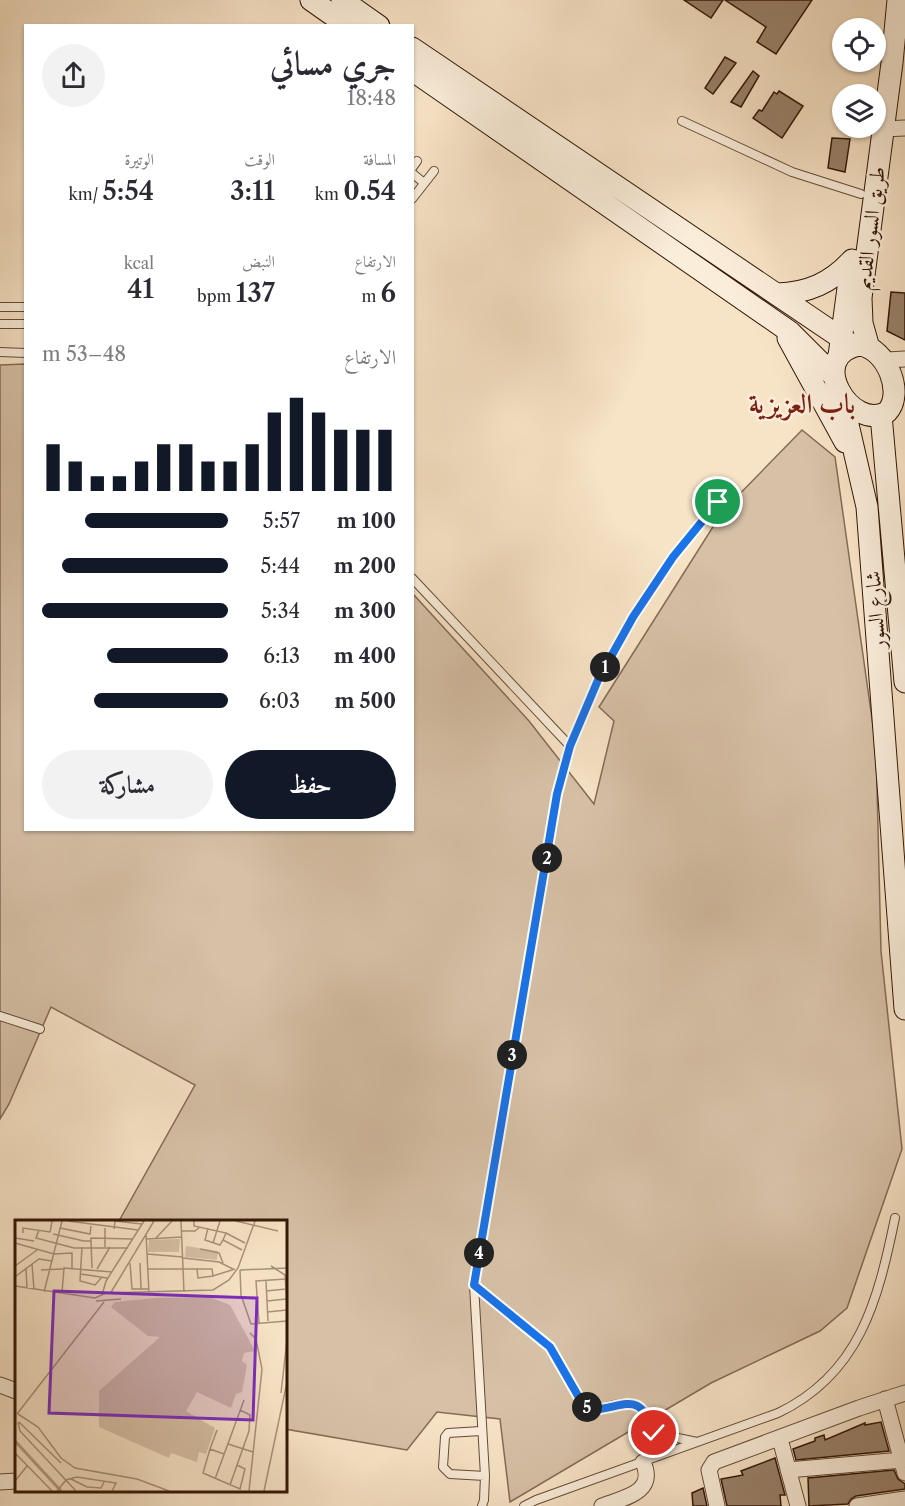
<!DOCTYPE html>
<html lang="ar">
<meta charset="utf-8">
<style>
body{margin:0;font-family:"Libre Caslon Text",Amiri,serif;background:#f2f2f3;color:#2b2b33;direction:rtl;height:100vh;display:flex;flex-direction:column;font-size:22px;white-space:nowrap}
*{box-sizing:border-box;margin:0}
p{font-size:20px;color:#7c7c81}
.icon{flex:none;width:33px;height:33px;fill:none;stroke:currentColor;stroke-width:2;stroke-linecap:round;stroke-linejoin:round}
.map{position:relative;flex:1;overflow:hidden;direction:ltr}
.details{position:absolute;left:24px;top:24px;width:390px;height:807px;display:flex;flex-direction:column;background:#fff;border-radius:0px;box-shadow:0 2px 4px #0004;direction:rtl}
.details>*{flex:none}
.tools{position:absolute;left:832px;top:18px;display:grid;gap:12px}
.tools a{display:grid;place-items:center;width:54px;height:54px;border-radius:50%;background:#fff;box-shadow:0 2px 4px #0004;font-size:30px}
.pin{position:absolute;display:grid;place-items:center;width:51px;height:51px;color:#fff;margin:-26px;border:3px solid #fff;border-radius:50%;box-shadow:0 2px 6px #0007}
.km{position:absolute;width:30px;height:30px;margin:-15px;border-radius:50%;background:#222;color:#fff;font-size:16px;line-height:30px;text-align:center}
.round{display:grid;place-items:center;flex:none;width:63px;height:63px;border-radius:32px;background:#f2f2f3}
.head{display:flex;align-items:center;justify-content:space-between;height:102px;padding:0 18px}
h1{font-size:33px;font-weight:600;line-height:45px}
.metrics{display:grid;grid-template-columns:repeat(3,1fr);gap:9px;height:102px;padding:6px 18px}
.metrics div{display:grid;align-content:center}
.metrics b{font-size:26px;font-weight:600}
.metrics small{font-size:16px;font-weight:400}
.metrics p{font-size:16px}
.chart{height:168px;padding:12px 18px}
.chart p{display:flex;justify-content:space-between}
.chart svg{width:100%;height:108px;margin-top:6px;stroke:#111827;stroke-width:6}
.cta{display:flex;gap:12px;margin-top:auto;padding:12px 18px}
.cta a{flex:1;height:69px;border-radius:36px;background:#111827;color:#fff;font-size:24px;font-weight:600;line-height:69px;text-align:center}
.cta a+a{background:#f2f2f3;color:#2b2b33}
ul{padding:0 18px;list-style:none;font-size:20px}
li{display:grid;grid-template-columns:96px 72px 1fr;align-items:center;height:45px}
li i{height:15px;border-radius:8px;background:#111827}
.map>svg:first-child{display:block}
.green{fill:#d6c0a6;stroke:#846c57;stroke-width:1.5}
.building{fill:#99826b;stroke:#331808;stroke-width:1.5}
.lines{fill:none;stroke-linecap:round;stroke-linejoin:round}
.lane-casing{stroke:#644b38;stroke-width:10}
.street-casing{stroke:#644b38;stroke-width:17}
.secondary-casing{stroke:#331808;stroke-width:23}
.lane{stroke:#faedda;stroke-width:8}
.street{stroke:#faedda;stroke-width:15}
.secondary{stroke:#faedda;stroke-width:21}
.route-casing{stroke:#fff;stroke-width:12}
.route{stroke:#1a73e8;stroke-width:8}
.labels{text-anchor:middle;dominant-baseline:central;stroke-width:5;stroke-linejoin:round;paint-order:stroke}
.street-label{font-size:21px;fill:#331808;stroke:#faedda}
.district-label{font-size:27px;font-weight:bold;fill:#7a1f14;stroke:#faedda}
.inset-river{fill:none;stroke:#b49e85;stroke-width:3}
.inset-road{fill:none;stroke:#a9927a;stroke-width:1.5}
.view{fill:#7b2cbf;fill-opacity:0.15;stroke:#7b2cbf;stroke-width:3}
.inset-edge{fill:none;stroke:#331808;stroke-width:3}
</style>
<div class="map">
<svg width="905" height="1506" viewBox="0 0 905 1506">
<rect width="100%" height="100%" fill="#f7e3c6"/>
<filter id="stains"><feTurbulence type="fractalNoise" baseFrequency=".00333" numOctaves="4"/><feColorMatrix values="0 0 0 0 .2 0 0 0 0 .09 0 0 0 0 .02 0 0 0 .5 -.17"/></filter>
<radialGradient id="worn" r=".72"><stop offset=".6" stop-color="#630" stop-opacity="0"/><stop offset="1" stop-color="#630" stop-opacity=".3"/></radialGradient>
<!-- green -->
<path class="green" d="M25 364 26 830H412L413 594 529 721 594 804 614 721 599 707 723 511 802 430 835 457 876 747 881 951 902 1149 847 1308 820 1331 711 1383 510 1502 500 1419 437 1412 407 1450 285 1429V1221H119L195 1085 51 1007 9 1104 0 1119V365Z"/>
<!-- building -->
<path class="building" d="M684 0H723L711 18Z
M725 0H812L776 54 757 42 766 27Z
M725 57 736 63 713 94 705 88Z
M753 71 759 76 741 107 731 102Z
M779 91 803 106 782 138 753 118 759 110 762 111 774 92 777 94Z
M832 138 850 139 845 172 828 168Z
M891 292 905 293V340L887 331Z
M881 1422 889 1451 796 1460 793 1449 815 1441V1438L824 1435 825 1440 865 1423V1425Z
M775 1458 785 1495H780L781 1506H727L721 1479 743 1475 741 1471Z
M894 1470 898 1479 905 1484V1489L856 1496 851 1499 848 1504 809 1506 808 1478Z
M703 1488 707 1506H693L692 1493Z"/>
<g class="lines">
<!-- lane casing -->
<g class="lane-casing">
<path id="lane" d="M682 121 792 172 861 194
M412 168 417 161
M412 173 424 183
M412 199 434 171
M0 307H26
M0 324H26
M0 352 26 353
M412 578 570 746
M0 1016 40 1029
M474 1285 550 1347 581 1401 589 1410C602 1409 613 1404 626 1403 640 1402 656 1422 653 1435 651 1444 646 1454 643 1462
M481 1431 448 1433 445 1437 443 1467 450 1474 485 1476
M654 1433 697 1442
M482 1506 484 1500 485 1476 474 1285 557 794 570 746 598 680 633 617 673 557 718 502
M524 1506 536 1500 778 1413C860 1374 878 1300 895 1218"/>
</g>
<!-- street casing -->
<g class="street-casing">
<path id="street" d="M883 129 905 128
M887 360 905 359
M0 1385 16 1391
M885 1399 905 1473
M780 1439 798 1506
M788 1470 902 1460
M0 1482 16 1481
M602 1506C623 1498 657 1493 643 1462
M717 1506 709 1470 714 1462 859 1408 905 1393
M857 1506 905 1499"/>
</g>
<!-- secondary casing -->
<g class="secondary-casing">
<path id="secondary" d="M311 0 348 26
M342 0 379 26
M412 48 853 346
M412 70 790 332 833 375
M777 294C808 293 831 283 852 260
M788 338 845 442
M860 345C886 348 905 393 887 412 851 433 804 355 860 345Z
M869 348 862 323 861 298 892 63 898 0
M839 356 850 273
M841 394 867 507 905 1009
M881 415 905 682"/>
</g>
<!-- lane -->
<use href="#lane" class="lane"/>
<!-- street -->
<use href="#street" class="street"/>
<!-- secondary -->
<use href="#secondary" class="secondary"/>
</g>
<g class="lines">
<!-- route casing -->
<g class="route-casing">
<path id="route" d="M654 1433C639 1387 624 1409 589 1410L581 1401 550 1347 474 1285 557 794 570 746 598 680 633 617 673 557 718 502"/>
</g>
<!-- route -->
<use href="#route" class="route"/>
</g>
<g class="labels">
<!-- street labels -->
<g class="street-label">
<text transform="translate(870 228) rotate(-83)">طريق السور القديم</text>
<text transform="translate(875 610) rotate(-94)">شارع السور</text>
</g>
<!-- district labels -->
<g class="district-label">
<text x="802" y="403">باب العزيزية</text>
</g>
</g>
<!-- overview -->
<g transform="translate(15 1220)">
<rect width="272" height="272" fill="#f7e3c6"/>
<path d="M165 19 164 32H133L134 20ZM171 26 203 31 202 40 170 37ZM194 77 215 85 240 131 229 133 227 141 232 145 227 172 221 174 216 188 182 172 171 191 200 208 191 234 184 232 182 242 156 233 154 238 84 207V171L145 117 133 116 96 87 100 82 140 78Z" fill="#d6c0a6"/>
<path class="inset-river" d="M0 221 46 271"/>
<path class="inset-road" d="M53 1 123 10M166 1 169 72M179 1V6L211 13 208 20 227 30M221 1 263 11M45 8 75 14 76 6M193 8 190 20 205 25 208 20M99 9 100 1 127 4M24 10 21 18 59 28H113M166 11H180L185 7M8 13V8L35 12 37 1M211 13 230 23M38 14 69 21H76V18L118 19M131 14 134 73M0 18 19 21M141 18 157 1M132 19 167 17M76 21 77 48M0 23 39 34 57 33V48M198 23 205 1M67 27 65 61 80 65 87 57M90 27V8M185 29 204 33 208 43M132 34 168 37M168 38 204 42 218 49M115 43 117 69H133M125 43 126 69M17 44 19 69M0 46 22 30M256 46 270 55 272 85M11 49 12 68M82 49 95 27M132 49H197L198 56 183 58 182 49M26 50 48 49M225 50 226 75 236 104 272 101M225 50 272 48M66 54 92 58M1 56 24 39 37 41M198 56 220 49M251 61 253 101M0 66 80 78 91 73 198 70 214 60 223 48 240 1M251 71 271 69M29 72 47 1M47 73 49 48 97 52M95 74 139 1M87 75 91 61 129 1M81 81 106 79M252 81 271 79M252 92 272 90M244 103 241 61 271 59M266 173 272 120M2 194 89 82M3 194 23 207 46 238 60 248 122 259 154 271M3 202 5 211 61 271M4 202 46 243M213 224 238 232M195 229 202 210M0 233 37 271M209 234 195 229 188 253 225 269 230 249 222 245M56 259 72 267 86 268 89 262M200 259 229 180M0 261 12 246M215 265 234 211 235 195 225 190M42 271 51 260 62 257 101 263 97 271M234 271 247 149 241 119 235 113M249 271 272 162"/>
<path class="view" d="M39 71 242 78 238 200 34 193Z"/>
<rect width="272" height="272" class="inset-edge"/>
</g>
<rect width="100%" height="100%" filter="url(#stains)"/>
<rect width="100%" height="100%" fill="url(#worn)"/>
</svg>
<div class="tools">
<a><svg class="icon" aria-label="locate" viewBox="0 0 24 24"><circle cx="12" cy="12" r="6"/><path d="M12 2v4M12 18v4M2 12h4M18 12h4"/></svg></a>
<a><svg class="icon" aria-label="layers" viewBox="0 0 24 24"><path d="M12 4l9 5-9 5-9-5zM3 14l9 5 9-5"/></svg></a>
</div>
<div class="pin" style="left:718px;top:502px;background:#1e9e55"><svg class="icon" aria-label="arrive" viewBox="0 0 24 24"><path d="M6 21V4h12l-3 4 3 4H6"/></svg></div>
<div class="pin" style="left:654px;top:1433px;background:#d93025"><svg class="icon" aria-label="check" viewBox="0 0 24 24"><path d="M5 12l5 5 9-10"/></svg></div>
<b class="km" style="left:605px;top:667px">1</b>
<b class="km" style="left:547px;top:858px">2</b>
<b class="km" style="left:512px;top:1055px">3</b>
<b class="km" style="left:479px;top:1253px">4</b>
<b class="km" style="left:587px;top:1407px">5</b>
<section class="details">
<div class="head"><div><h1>جري مسائي</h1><p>18:48</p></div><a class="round"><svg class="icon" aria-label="share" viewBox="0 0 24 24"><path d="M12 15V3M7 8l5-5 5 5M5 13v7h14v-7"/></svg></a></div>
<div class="metrics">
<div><p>المسافة</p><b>0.54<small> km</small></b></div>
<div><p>الوقت</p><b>3:11</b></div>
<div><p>الوتيرة</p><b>5:54<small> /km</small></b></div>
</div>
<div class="metrics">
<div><p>الارتفاع</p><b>6<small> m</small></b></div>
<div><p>النبض</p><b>137<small> bpm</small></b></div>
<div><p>kcal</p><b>41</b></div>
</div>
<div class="chart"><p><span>الارتفاع</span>48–53 m</p>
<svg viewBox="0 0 160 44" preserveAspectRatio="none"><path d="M5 44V25M15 44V32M25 44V38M35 44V38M45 44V32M55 44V25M65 44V25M75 44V32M85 44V32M95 44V25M105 44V12M115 44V6M125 44V12M135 44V19M145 44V19M155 44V19"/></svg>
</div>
<ul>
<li><b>100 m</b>5:57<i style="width:77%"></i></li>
<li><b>200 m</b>5:44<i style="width:89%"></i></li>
<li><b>300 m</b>5:34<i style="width:100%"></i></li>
<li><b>400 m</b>6:13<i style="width:65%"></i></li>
<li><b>500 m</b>6:03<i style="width:72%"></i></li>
</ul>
<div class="cta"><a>حفظ</a><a>مشاركة</a></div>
</section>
</div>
